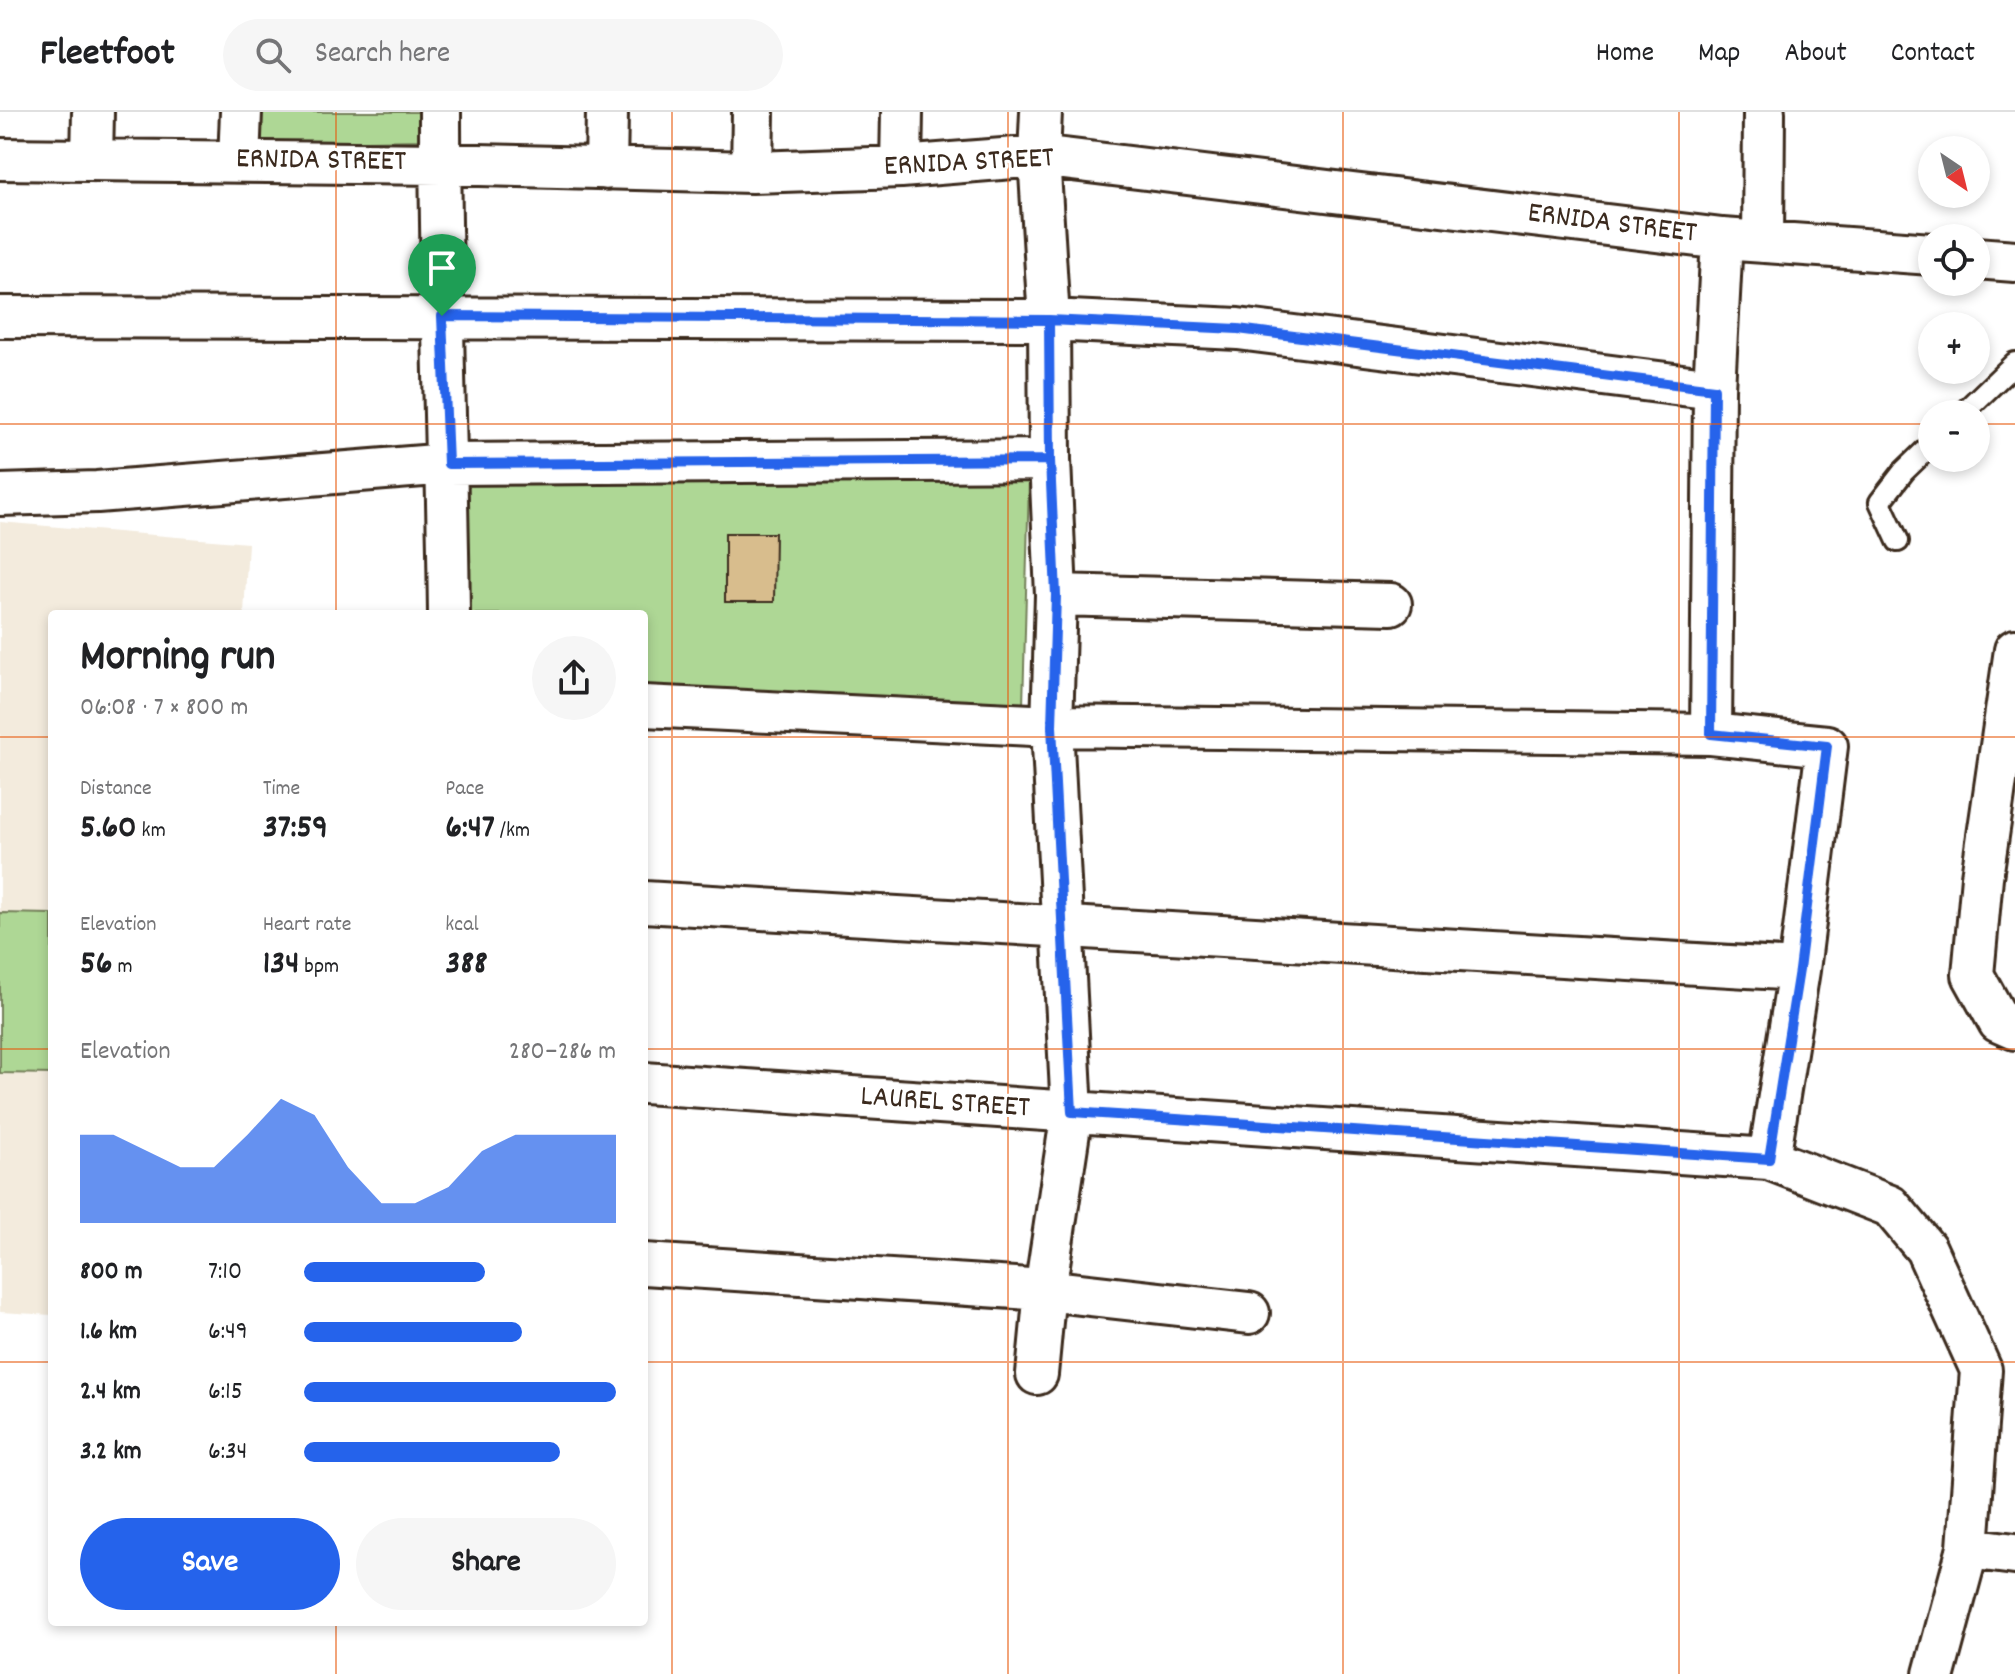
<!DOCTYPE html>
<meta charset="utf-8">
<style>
body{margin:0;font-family:Dekko,sans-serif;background:#f6f6f6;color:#202124;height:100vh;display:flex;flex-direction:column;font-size:30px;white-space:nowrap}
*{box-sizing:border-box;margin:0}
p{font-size:26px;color:#757577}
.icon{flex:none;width:44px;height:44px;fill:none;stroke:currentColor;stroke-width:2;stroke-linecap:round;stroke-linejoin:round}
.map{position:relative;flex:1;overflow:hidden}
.sheet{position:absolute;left:48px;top:498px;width:600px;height:1016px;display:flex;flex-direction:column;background:#fff;border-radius:8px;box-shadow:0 4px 12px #0003}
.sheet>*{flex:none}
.needle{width:52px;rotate:145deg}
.controls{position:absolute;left:1918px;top:24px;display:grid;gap:16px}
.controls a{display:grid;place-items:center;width:72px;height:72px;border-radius:50%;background:#fff;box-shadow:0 4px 12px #0003;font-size:40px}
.pin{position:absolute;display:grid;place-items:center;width:68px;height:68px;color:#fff;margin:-82px -34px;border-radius:50% 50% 50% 0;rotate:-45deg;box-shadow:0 0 8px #0007}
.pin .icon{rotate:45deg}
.round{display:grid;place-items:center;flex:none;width:84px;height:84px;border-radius:42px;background:#f6f6f6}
.headline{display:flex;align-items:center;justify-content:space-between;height:136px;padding:0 32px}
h1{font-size:44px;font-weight:800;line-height:60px}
.stats{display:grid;grid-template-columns:repeat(3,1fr);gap:12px;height:136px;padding:8px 32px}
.stats div{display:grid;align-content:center}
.stats b{font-size:34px;font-weight:800}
.stats small{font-size:22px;font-weight:400}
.stats p{font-size:22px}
.chart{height:224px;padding:16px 32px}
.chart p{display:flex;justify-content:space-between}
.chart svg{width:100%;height:144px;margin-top:8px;fill:#2563eb;opacity:.7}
.button{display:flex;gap:16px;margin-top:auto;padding:16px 32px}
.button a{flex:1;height:92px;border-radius:48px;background:#2563eb;color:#fff;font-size:32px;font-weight:800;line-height:92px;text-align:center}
.button a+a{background:#f6f6f6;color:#202124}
ul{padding:0 32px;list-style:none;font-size:26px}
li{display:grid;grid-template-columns:128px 96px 1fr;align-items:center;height:60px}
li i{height:20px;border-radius:10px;background:#2563eb}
header{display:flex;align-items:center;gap:48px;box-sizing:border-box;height:112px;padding:0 40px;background:#fff;border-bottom:2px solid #e0e0e0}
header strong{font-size:38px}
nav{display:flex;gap:44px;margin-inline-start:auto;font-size:28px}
.search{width:560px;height:72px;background:#f6f6f6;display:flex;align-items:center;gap:20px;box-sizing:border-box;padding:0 28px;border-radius:44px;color:#757577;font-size:30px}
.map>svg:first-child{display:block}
.built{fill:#f3ebdd}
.green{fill:#aed795;stroke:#74805a;stroke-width:2}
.building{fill:#d8bd8d;stroke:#3b2a1e;stroke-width:2}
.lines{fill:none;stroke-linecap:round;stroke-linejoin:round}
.service-casing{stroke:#3b2a1e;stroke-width:26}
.minor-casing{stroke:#3b2a1e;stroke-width:46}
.service{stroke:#fff;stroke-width:20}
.minor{stroke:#fff;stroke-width:40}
.route-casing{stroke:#fff;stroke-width:16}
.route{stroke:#2563eb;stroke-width:10}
.grid{fill:none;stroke:#e8590c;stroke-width:2;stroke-opacity:0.55}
.labels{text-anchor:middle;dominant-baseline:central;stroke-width:6;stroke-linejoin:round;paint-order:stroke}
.street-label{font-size:30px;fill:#3b2a1e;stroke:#fff}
</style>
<header>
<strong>Fleetfoot</strong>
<div class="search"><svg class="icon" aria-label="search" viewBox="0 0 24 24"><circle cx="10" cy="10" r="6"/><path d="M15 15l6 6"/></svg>Search here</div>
<nav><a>Home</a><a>Map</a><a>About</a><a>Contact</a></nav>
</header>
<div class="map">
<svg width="2015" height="1562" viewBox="0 0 2015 1562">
<rect width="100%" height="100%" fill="#fff"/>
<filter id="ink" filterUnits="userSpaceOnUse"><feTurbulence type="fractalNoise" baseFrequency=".0125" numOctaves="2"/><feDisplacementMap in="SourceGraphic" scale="16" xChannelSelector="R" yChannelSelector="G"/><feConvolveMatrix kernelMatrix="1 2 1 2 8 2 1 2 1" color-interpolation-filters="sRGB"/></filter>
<g filter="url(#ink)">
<!-- built -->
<path class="built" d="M0 410 248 431 244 502H52V1203L0 1200Z"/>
<!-- green -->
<path class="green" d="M261 0H420L421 28 260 31Z
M1029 367 1023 594 644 576V502H466L468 372Z
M0 801 52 802V962L0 961Z"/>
<!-- building -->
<path class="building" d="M725 421H775L774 490H725Z"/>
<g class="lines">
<!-- service casing -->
<g class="service-casing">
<path id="service" d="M1962 302 2015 251
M1898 429 1880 390 1904 359 1932 332"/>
</g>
<!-- minor casing -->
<g class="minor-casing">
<path id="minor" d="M440 0C440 167 447 335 449 502
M0 47 440 52 752 60 901 55 1039 44 1722 127 1932 142
M92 48 93 0
M239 49 241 0
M901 55 902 0
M606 57 607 0
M752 60 753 0
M1763 130 1764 0
M1976 146 2015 149
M0 205 1049 208 1238 217 1714 277
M0 383 97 380 448 352 1050 348
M1056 483 1391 492
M2015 538 1982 765 1973 863 1999 910 2015 917
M644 594 1052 614 1711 622 1827 634 1799 858 1769 1047
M1711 622 1714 277 1722 127
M644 790 1799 858
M644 971 1769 1047 1890 1094 1926 1137 1981 1258 1968 1436 1934 1562
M644 1152 1045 1178 1249 1201
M1037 1262 1045 1178 1072 1000 1052 614 1056 483 1050 348 1049 208 1039 44 1041 0
M1968 1436 2015 1442"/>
</g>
<!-- service -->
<use href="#service" class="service"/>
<!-- minor -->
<use href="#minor" class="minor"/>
</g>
</g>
<g class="lines" filter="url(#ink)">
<!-- route casing -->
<g class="route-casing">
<path id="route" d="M442 204 1049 208 1050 348 1056 483 1052 614 1072 1000 1769 1047 1799 858 1827 634 1711 622 1714 277 1238 217 1049 208 1050 348 448 352 442 204"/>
</g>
<!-- route -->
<use href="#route" class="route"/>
</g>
<!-- grid -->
<path class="grid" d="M336 0V502M672 0V1562M1008 0V1562M1343 0V1562M1679 0V1562M0 312H1932M1976 312H2015M0 625H52M644 625H2015M0 937H52M644 937H2015M0 1250H52M644 1250H2015M336 1510V1562"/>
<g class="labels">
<!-- street labels -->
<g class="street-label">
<text transform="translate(321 50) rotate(1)">ERNIDA STREET</text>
<text transform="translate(969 52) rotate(-3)">ERNIDA STREET</text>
<text transform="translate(1612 113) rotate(7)">ERNIDA STREET</text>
<text transform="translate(945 992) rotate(4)">LAUREL STREET</text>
</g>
</g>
</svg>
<div class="controls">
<a><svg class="needle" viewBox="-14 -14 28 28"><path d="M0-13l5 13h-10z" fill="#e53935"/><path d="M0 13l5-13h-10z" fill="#757577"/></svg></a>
<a><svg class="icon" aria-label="locate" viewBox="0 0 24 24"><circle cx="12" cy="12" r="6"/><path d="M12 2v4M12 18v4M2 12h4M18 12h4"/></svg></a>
<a>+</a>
<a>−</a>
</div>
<div class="pin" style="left:442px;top:204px;background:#1e9e55"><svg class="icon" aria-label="arrive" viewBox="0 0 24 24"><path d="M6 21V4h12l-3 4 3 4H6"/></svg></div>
<section class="sheet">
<div class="headline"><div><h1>Morning run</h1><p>06:08 · 7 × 800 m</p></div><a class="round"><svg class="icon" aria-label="share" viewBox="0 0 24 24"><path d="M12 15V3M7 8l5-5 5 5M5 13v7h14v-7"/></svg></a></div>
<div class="stats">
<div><p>Distance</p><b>5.60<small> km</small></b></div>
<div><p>Time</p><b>37:59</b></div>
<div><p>Pace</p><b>6:47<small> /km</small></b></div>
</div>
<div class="stats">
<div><p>Elevation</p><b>56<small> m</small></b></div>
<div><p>Heart rate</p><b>134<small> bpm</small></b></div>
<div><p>kcal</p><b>388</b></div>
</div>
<div class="chart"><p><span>Elevation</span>280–286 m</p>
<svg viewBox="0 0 160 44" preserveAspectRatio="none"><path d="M0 44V17L10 17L20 22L30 27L40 27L50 17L60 6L70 11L80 27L90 38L100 38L110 33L120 22L130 17L140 17L150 17L160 17V44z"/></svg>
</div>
<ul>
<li><b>800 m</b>7:10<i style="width:58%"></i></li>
<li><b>1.6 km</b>6:49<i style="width:70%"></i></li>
<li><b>2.4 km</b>6:15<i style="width:100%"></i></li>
<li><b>3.2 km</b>6:34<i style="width:82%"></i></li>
</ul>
<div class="button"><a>Save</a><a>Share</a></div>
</section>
</div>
